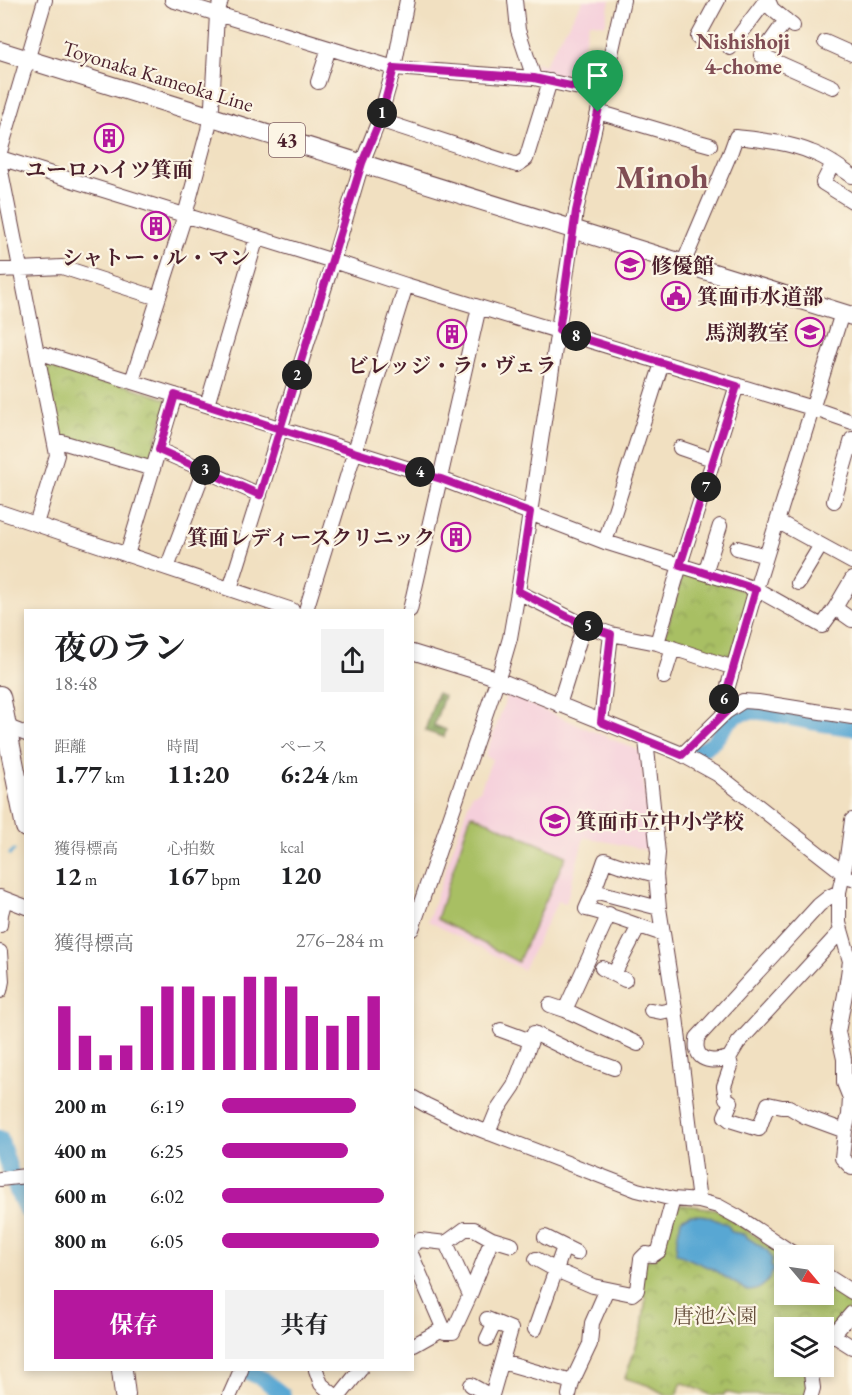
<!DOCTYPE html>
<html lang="ja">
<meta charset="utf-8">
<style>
body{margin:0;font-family:"EB Garamond","Noto Serif JP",serif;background:#f2f2f2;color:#202124;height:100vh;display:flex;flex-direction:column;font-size:22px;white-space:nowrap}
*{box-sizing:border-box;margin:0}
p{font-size:20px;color:#757577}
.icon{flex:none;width:33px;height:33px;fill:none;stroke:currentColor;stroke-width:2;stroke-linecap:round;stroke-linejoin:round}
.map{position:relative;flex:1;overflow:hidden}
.drawer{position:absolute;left:24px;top:609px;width:390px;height:762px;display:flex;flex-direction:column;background:#fff;border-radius:0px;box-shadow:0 3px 9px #0003}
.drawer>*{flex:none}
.needle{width:39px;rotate:119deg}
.controls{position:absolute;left:774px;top:1245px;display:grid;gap:12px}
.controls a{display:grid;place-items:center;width:60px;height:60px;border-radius:0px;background:#fff;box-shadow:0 3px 9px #0003;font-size:30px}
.pin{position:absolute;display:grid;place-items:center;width:51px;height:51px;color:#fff;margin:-62px -26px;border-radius:50% 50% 50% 0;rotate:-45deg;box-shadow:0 0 6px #0007}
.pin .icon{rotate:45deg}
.km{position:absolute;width:30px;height:30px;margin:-15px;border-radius:50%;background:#222;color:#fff;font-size:16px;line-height:30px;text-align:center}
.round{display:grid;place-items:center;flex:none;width:63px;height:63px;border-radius:0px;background:#f2f2f2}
.headline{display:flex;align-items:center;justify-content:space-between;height:102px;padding:0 30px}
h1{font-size:33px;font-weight:700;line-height:45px}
.figures{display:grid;grid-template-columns:repeat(3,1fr);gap:9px;height:102px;padding:6px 30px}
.figures div{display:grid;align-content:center}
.figures b{font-size:26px;font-weight:700}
.figures small{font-size:16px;font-weight:400}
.figures p{font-size:16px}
.chart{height:168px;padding:12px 30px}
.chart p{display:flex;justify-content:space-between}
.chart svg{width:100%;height:108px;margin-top:6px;stroke:#b5179e;stroke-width:6}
.cta{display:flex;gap:12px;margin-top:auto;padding:12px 30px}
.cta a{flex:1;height:69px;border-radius:0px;background:#b5179e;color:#fff;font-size:24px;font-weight:700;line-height:69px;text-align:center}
.cta a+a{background:#f2f2f2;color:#202124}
ul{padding:0 30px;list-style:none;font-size:20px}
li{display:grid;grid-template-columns:96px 72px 1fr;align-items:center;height:45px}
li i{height:15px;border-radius:8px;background:#b5179e}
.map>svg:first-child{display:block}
.built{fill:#f5cfdb}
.forest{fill:url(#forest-firs);stroke:#686242;stroke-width:1.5}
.park{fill:url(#park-crowns);stroke:#796f48;stroke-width:1.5}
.garden{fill:#a8bf64;stroke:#796f48;stroke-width:1.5}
.water{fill:#59a7d3;stroke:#52637f;stroke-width:1.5}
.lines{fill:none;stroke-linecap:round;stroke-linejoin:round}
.stream{stroke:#59a7d3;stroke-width:3}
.river{stroke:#59a7d3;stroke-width:16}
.minor-casing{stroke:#633c42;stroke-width:16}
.major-casing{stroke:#633c42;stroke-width:20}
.highway-casing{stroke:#633c42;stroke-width:22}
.minor{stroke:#fff;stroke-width:14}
.major{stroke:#fff;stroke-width:18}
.highway{stroke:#fff;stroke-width:20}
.route-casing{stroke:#fff;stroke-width:12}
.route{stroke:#b5179e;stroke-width:8}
.labels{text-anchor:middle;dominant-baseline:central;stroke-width:4.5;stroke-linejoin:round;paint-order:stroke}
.shield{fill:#fcf5e5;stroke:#7f5f63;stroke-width:1.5}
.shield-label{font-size:20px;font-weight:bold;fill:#4a1f2b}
.street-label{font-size:21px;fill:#4a1f2b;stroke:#fcf5e5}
.poi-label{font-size:21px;font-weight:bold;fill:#4a1f2b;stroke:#fcf5e5}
.park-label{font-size:21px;fill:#664f3c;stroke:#fcf5e5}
.neighbourhood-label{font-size:22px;font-weight:bold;fill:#804d54;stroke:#fcf5e5}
.town-label{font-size:33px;font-weight:bold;fill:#804d54;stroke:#fcf5e5}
</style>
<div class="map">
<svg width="852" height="1395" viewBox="0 0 852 1395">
<defs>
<pattern id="forest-firs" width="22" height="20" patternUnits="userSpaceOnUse" patternTransform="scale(1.5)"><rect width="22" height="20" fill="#86a65a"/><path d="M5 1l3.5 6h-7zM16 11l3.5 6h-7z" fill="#70874b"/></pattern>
<pattern id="park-crowns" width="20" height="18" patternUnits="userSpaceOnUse" patternTransform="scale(1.5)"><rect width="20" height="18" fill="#a8bf64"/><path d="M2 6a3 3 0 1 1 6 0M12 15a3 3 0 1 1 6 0" fill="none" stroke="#8b9b53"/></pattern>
</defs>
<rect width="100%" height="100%" fill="#fcf5e5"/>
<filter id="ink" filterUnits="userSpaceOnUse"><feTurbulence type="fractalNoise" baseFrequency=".0167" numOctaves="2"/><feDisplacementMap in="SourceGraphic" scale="12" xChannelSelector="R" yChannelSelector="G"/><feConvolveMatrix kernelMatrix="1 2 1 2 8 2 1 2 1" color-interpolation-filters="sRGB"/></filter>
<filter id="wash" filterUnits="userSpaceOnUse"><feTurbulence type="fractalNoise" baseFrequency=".008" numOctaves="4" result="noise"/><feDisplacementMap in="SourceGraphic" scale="24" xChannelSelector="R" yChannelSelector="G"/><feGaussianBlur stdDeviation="1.35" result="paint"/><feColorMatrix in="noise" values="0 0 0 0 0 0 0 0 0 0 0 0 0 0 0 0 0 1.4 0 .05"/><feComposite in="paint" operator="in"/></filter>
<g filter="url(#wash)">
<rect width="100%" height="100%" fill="#f1e0c1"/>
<!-- built -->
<path class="built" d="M583 0H610L605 25 589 22 575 81 540 73 534 61 544 65Z
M507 696H510L640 751 652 849 651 851 584 837 566 903 558 901 523 970 428 921 472 793H475L480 790 492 759 485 756Z"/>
<!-- forest -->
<path class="forest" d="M437 693 444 696 434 725 446 730 444 737 425 731Z"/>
<!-- park -->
<path class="park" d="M48 359 166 399 168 402 150 462 63 437 55 430 44 361Z
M686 572 748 592 749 595 732 656 725 660 664 640 682 575Z
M677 1204 716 1209 784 1256V1294H824V1277L852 1298C852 1310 835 1329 824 1334V1328H784V1366L806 1367 809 1395H739L725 1392 724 1395H711L684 1383 681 1384 677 1395H666L650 1386 625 1378 642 1329 646 1297 639 1294 643 1260 656 1258Z"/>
<!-- garden -->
<path class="garden" d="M471 814 566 856 518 962 437 919Z"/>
<!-- water -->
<path class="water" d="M690 1215C695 1215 701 1215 706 1216 714 1218 719 1223 727 1224L732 1232 742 1234 768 1251 772 1259 771 1266 774 1269C769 1281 762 1291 748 1291L712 1269 676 1253 677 1238 681 1220 683 1218Z"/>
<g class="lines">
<!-- stream -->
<path class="stream" d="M10 854 14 850"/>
<!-- river -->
<path class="river" d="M699 751C720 743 720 726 736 716 740 714 745 712 749 712 764 710 782 716 796 719 815 723 833 726 852 728
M0 1138 17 1192 26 1210
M244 1370 263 1379 283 1395"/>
</g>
</g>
<g filter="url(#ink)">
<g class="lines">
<!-- minor casing -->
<g class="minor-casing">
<path id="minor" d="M172 0 394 68 534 78 602 93
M515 0 518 30 534 78
M768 0 772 9 793 26
M786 20 761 55 833 87
M698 37 718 0
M825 42 852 54
M730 48 766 0
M318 82 329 48
M598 112 679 136
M379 120 517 165 526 159 550 81
M681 137 710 145
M0 152 45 0
M0 158 333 261 406 285 812 408 852 422
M833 163 823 183 852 201
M0 166 57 455 36 524
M683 264 731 151 736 137C761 140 787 142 811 152 826 157 839 167 852 176
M0 270 62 267 158 298
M38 352 441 479 605 542 756 589 822 626 835 608 852 579
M132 381 185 215 208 130 212 106 217 14 221 0
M207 405 257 237
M55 440 153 469
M680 448 715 460
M159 450 260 495
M834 501 852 439
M0 512 292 610
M777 521 852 562
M605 542 662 363
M737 548 766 556
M127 555 175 395
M167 568 204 470
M705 573 720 526
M798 583 821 545
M230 589 333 261 362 163 379 120 394 68 407 0
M518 592 584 625 611 634 657 643 734 668
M835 608 852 620
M306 610 406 285
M410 610 479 307
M657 643 680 565 737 385
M412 652 487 675 677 752 717 774 837 868 844 876 852 879
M664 677 673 648
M559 705 584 625
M726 712 724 700 756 589 842 313
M601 722 611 634
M0 724 26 734
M646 740 658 853 656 875 659 908 675 1009 699 1201
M682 755 726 712 743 701 758 702 852 717
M852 820 847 857 839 892V923L850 961 846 989 838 1032 844 1059V1083L850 1098 849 1115 845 1131 842 1158 852 1168
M656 875 619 865 605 860 594 891 586 909C613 915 637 926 663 934
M594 891 659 908
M839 892 829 897 819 905 697 1038C697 1042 696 1046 697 1049 700 1064 719 1061 729 1058L738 1043 841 931
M0 897 26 907
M0 925 1 914 5 899
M412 929 501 669 510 638 518 592 576 211 623 0
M0 952 2 981 0 991
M602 968 625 980
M614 974 639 926
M550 1005 565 1010 638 1044
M565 1010 609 914
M651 1010 661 1012 675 1009
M501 1030 531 1041
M729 1058 731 1066 724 1086 726 1098 731 1102 725 1116 730 1120 759 1129 768 1104 782 1107H789L804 1116 845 1131
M412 1097 426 1105 466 1124 637 1190 673 1199 699 1201 718 1206 738 1217 797 1256
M488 1133 497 1111 514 1086 534 1033 581 1056 614 1068
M0 1179 26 1176
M545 1237 577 1253
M446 1243 470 1295
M412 1246 420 1240 446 1243 465 1229H474L492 1239 512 1245
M412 1256 445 1332H453L470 1295 492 1239
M536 1259 556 1270 593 1286 632 1294 637 1290 641 1259 646 1254 653 1255 659 1251 673 1199
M824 1274 852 1292
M487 1319 511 1329 492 1395
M535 1329 564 1247
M833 1335 852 1347
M487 1339 495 1322
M824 1339 833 1335 852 1313
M414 1345 444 1328
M502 1362 572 1382
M810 1366 813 1388 811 1395
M316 1370 321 1384 334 1395
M471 1385 489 1395
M230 1395 241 1370
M340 1395 360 1370
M569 1395 572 1382 590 1344 592 1323 607 1289"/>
</g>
<!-- major casing -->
<g class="major-casing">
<path id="major" d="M0 51 852 316"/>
</g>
<!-- highway casing -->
<g class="highway-casing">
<path id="highway" d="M0 696 26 827
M122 1370 125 1395"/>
</g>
<!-- minor -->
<use href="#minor" class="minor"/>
<!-- major -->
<use href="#major" class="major"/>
<!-- highway -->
<use href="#highway" class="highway"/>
</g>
</g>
<g class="lines" filter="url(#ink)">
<!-- route casing -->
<g class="route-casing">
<path id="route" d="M598 112 602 93 534 78 394 68 380 120 362 163 280 429 175 395 159 450 260 495 280 429 441 479 530 512 518 591 584 625 611 634 601 722 682 755 726 712 724 700 756 589 680 565 737 386 559 331 576 211 598 112"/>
</g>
<!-- route -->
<use href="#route" class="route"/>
</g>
<!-- icons -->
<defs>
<g id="building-ring" transform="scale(1.5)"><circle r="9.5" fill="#fcf5e5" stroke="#b5179e" stroke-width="1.5"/><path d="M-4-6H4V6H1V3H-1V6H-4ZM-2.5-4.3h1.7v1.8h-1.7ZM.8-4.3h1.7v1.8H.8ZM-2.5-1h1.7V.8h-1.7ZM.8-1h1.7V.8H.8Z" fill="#b5179e"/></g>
<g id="school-ring" transform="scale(1.5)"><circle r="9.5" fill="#fcf5e5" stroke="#b5179e" stroke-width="1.5"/><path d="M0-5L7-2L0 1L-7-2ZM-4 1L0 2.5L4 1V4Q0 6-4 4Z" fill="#b5179e"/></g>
<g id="civic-ring" transform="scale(1.5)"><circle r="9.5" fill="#fcf5e5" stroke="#b5179e" stroke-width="1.5"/><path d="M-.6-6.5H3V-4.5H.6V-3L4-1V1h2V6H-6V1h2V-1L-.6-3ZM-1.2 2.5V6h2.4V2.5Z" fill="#b5179e"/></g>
</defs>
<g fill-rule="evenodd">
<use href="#building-ring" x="109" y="138"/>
<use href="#building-ring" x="156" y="226"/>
<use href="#school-ring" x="630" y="265"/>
<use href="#civic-ring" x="676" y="296"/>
<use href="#school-ring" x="810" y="332"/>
<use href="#building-ring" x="452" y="334"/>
<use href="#building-ring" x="456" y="537"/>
<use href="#school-ring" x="555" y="821"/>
</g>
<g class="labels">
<!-- shield labels -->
<rect class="shield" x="269" y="123" width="36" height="34" rx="4.5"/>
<g class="shield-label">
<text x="287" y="140">43</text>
</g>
<!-- street labels -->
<g class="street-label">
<text transform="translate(158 76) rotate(17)">Toyonaka Kameoka Line</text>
</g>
<!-- poi labels -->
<g class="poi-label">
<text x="109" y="169">ユーロハイツ箕面</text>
<text x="156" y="257">シャトー・ル・マン</text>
<text x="651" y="265" text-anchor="start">修優館</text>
<text x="697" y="296" text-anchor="start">箕面市水道部</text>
<text x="789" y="332" text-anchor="end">馬渕教室</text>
<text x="452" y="365">ビレッジ・ラ・ヴェラ</text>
<text x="435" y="537" text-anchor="end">箕面レディースクリニック</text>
<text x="576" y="821" text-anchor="start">箕面市立中小学校</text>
</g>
<!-- park labels -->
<g class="park-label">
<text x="715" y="1315">唐池公園</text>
</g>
<!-- neighbourhood labels -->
<g class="neighbourhood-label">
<text x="743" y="41">Nishishoji<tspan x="743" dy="25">4-chome</tspan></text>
</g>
<!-- town labels -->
<g class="town-label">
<text x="662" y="176">Minoh</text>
</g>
</g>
</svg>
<div class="controls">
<a><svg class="needle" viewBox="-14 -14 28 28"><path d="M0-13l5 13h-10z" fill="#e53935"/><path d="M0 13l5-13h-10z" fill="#757577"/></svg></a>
<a><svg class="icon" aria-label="layers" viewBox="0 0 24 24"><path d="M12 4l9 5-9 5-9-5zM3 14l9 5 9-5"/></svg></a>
</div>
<div class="pin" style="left:598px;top:112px;background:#1e9e55"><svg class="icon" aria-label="arrive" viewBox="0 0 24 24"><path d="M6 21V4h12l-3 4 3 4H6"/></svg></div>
<b class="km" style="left:382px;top:113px">1</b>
<b class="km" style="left:297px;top:375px">2</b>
<b class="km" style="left:205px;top:470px">3</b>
<b class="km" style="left:420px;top:472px">4</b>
<b class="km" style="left:588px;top:626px">5</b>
<b class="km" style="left:724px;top:699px">6</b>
<b class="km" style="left:706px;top:487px">7</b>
<b class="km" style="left:576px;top:336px">8</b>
<section class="drawer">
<div class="headline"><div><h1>夜のラン</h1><p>18:48</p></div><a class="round"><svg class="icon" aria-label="share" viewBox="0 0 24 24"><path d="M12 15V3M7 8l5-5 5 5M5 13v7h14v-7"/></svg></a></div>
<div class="figures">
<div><p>距離</p><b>1.77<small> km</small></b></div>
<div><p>時間</p><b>11:20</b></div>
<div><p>ペース</p><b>6:24<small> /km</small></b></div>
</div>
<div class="figures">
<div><p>獲得標高</p><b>12<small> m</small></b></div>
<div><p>心拍数</p><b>167<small> bpm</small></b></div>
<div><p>kcal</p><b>120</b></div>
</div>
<div class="chart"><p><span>獲得標高</span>276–284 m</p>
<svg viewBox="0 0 160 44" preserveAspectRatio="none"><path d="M5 44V18M15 44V30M25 44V38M35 44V34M45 44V18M55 44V10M65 44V10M75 44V14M85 44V14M95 44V6M105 44V6M115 44V10M125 44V22M135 44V26M145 44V22M155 44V14"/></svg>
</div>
<ul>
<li><b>200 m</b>6:19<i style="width:83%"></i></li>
<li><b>400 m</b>6:25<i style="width:78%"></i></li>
<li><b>600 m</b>6:02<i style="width:100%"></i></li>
<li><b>800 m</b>6:05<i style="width:97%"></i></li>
</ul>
<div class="cta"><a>保存</a><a>共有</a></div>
</section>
</div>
